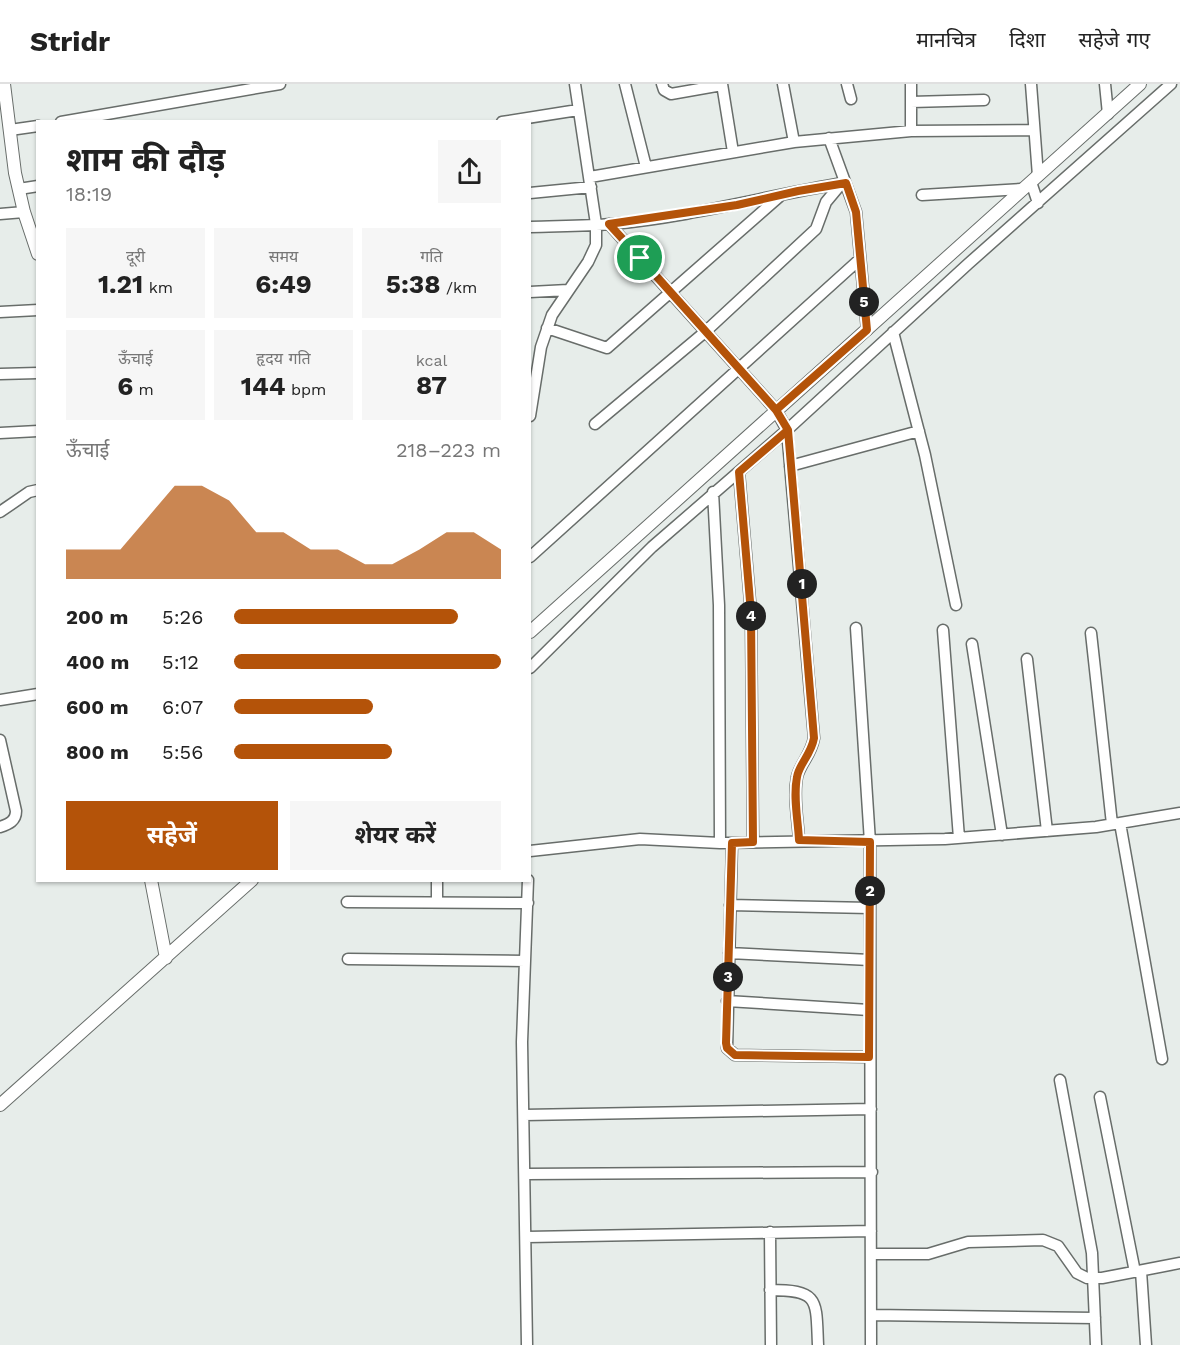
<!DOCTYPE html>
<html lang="hi">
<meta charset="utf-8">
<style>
body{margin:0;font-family:"Work Sans","Noto Sans Devanagari",sans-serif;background:#f6f6f6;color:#222;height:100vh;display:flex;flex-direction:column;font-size:22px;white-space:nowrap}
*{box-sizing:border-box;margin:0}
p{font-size:20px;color:#767676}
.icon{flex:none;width:33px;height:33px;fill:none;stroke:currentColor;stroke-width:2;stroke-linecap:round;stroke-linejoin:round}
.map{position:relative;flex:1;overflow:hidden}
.side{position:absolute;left:36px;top:36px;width:495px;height:762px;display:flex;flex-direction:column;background:#fff;border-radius:0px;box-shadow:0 2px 4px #0004}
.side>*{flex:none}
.pin{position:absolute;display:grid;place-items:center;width:51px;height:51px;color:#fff;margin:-26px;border:3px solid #fff;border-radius:50%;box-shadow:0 2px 6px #0007}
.km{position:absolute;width:30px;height:30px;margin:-15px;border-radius:50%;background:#222;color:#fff;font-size:16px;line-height:30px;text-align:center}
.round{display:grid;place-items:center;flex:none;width:63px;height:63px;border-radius:0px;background:#f6f6f6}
.overview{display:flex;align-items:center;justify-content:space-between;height:102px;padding:0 30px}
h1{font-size:33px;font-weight:700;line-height:45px}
.stats{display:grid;grid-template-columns:repeat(3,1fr);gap:9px;height:102px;padding:6px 30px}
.stats div{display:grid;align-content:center;border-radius:0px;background:#f6f6f6;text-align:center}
.stats b{font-size:26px;font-weight:700}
.stats small{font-size:16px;font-weight:400}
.stats p{font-size:16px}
.chart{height:168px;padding:12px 30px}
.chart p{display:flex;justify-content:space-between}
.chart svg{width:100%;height:108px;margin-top:6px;fill:#b45309;opacity:.7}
.action{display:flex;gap:12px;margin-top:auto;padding:12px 30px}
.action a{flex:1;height:69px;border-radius:0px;background:#b45309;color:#fff;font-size:24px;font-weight:700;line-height:69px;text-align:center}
.action a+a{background:#f6f6f6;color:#222}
ul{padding:0 30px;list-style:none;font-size:20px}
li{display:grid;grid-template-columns:96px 72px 1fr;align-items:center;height:45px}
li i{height:15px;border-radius:8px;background:#b45309}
header{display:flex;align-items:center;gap:36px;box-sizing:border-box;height:84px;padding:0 30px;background:#fff;border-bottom:2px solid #e0e0e0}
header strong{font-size:28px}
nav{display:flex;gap:33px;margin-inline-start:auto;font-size:21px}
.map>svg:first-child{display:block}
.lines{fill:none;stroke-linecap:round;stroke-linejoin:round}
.minor-casing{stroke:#686d6a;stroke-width:13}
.tertiary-casing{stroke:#686d6a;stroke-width:14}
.minor{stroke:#fff;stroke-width:10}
.tertiary{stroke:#fff;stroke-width:12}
.route-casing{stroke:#fff;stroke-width:12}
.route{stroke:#b45309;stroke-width:8}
</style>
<header>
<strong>Stridr</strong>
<nav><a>मानचित्र</a><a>दिशा</a><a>सहेजे गए</a></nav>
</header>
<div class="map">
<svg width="1180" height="1261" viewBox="0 0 1180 1261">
<rect width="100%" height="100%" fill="#e7edea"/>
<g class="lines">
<!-- minor casing -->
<g class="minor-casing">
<path id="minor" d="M625 0 646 83
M662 0 664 6 671 10 722 1
M722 0 733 68
M783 0 794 58
M847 0 851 15
M911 0V47
M1031 0 1038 92
M1105 0 1108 30
M911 18 984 16
M61 38 280 0
M502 38 578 26
M10 46 38 42
M829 54 856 128 867 246
M590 93 794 58 911 47 1034 46
M1031 98 1038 119
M19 105 38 102
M530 109 591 103
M922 111 1022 105
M0 130 24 128
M609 140 776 326 787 346 814 654C811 671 800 680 797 693 793 713 798 736 799 756
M530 143C557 142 585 142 612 140 690 133 766 112 843 99
M530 208 568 206
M0 228 38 226
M547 244 607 264 780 112
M893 248 925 371 956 521
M0 290 38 289
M530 332 541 263 552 231 588 178 596 161V140L575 0
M595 340 705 248 816 145 826 118 841 100
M0 349 38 347
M790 382 919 347
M739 388 751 529 753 758
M713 408 719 521 720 759
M0 428 29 408 38 406
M530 473 860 175
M856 544 870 758 871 1261
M943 546 959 754
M1091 549 1112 740
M972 560 1002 751
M1027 575 1047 747
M530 584 652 463 787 346 968 180 1171 0
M0 616 38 610
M0 656 16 727C16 737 9 740 0 743
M1120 739 1162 975
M732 759 727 964 735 971 869 973
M530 767 640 755 720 759 945 755 1096 743 1180 729
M437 796V818
M347 818 528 819
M730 821 870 824
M729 869 870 876
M348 875 525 877
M727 917 869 926
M1060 996 1092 1169 1096 1261
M1100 1013 1135 1188
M524 1031 871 1025
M526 1090 872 1088
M770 1148 771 1261
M527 1153 871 1147
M871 1170H928L968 1158 1043 1156 1058 1162 1077 1189 1087 1194H1102L1180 1179
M1141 1187 1146 1261
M770 1206C820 1206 816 1216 818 1261
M872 1231 1095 1234
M527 1261 522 958 528 796"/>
</g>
<!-- tertiary casing -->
<g class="tertiary-casing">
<path id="tertiary" d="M4 0 15 89 24 128 38 170
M530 548 1140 0
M151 796 166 874
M0 1021 252 796"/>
</g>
<!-- minor -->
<use href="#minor" class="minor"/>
<!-- tertiary -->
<use href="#tertiary" class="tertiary"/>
</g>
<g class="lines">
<!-- route casing -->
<g class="route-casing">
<path id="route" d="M640 174 776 326 788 346 814 654C811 671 799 680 797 693 793 713 798 736 799 756L870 758 869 973 735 971 727 964 726 959 732 759 753 758 751 529 739 388 788 346 776 326 867 246 856 128 846 99 798 107 737 121 609 140 640 174"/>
</g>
<!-- route -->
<use href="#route" class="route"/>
</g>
</svg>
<div class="pin" style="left:640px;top:174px;background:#1e9e55"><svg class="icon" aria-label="arrive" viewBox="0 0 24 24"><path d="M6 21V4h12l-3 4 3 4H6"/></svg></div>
<b class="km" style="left:802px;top:500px">1</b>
<b class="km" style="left:870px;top:807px">2</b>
<b class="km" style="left:728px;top:893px">3</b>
<b class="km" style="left:751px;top:532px">4</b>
<b class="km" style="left:864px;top:218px">5</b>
<section class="side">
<div class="overview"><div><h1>शाम की दौड़</h1><p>18:19</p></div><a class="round"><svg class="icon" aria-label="share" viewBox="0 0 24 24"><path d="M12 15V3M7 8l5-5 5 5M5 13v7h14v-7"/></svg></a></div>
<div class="stats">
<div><p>दूरी</p><b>1.21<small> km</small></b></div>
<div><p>समय</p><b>6:49</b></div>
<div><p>गति</p><b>5:38<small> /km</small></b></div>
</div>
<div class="stats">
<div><p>ऊँचाई</p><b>6<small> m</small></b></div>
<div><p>हृदय गति</p><b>144<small> bpm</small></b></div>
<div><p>kcal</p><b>87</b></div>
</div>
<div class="chart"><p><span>ऊँचाई</span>218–223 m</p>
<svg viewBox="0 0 160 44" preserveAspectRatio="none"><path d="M0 44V32L10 32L20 32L30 19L40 6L50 6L60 12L70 25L80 25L90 32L100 32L110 38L120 38L130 32L140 25L150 25L160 32V44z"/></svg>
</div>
<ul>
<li><b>200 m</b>5:26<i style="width:84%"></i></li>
<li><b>400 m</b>5:12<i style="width:100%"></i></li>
<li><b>600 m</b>6:07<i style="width:52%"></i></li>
<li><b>800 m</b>5:56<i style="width:59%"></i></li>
</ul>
<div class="action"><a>सहेजें</a><a>शेयर करें</a></div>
</section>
</div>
